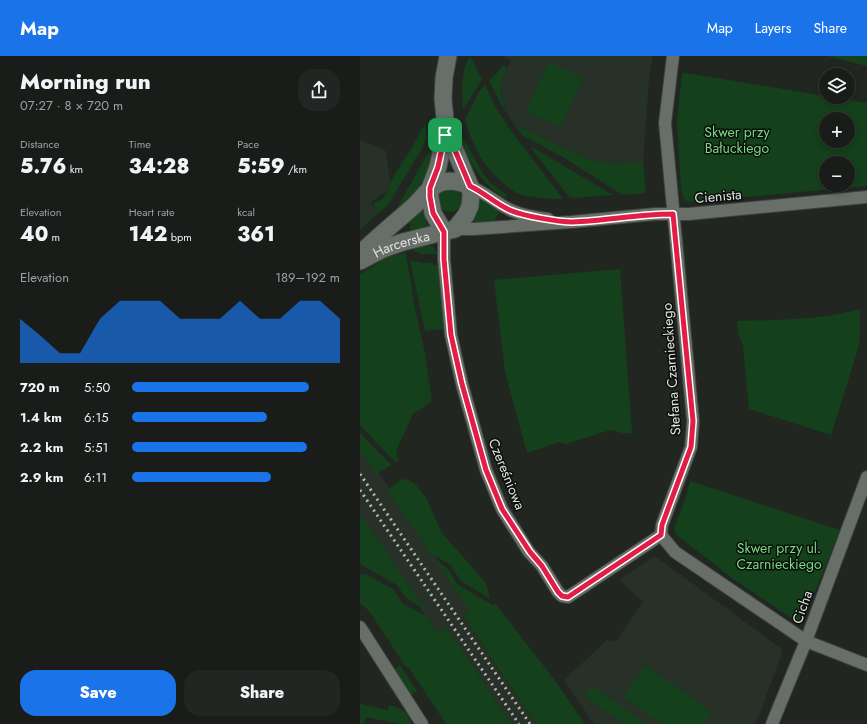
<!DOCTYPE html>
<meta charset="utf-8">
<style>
body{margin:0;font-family:Jost,sans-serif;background:#222522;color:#f1f3f6;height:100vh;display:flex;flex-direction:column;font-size:15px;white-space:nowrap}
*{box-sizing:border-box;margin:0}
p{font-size:13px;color:#9fa1a2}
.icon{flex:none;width:22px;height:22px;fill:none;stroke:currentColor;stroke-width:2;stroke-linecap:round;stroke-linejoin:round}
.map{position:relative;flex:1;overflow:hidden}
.panel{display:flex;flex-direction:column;background:#191c19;width:360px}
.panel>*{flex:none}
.buttons{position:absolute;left:459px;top:12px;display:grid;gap:8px}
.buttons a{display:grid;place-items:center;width:36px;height:36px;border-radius:50%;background:#191c19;box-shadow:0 2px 6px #0003,0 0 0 1px #373a38;font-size:20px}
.pin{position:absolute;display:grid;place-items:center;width:34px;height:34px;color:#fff;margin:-17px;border-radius:8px;box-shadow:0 2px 6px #0006}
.round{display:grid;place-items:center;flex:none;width:42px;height:42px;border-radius:16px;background:#222522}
.overview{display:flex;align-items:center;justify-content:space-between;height:68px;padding:0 20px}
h1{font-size:22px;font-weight:800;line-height:30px}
.figures{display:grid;grid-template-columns:repeat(3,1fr);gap:6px;height:68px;padding:4px 20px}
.figures div{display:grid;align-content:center}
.figures b{font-size:20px;font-weight:800}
.figures small{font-size:11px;font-weight:400}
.figures p{font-size:11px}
.chart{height:112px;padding:8px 20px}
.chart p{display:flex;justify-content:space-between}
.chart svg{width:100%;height:72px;margin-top:4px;fill:#1a73e8;opacity:.7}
.action{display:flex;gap:8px;margin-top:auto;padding:8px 20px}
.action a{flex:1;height:46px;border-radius:16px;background:#1a73e8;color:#fff;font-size:16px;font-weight:800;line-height:46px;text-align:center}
.action a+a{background:#222522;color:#f1f3f6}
ul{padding:0 20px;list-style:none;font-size:13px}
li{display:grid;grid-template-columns:64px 48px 1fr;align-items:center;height:30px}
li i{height:10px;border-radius:5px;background:#1a73e8}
header{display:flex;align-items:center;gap:24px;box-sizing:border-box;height:56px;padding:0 20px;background:#1a73e8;color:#fff}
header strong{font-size:19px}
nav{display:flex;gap:22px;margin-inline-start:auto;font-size:14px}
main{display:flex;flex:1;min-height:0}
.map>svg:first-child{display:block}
.built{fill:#273128}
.green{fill:#14401b;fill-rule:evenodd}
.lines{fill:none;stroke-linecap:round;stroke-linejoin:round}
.street-casing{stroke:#3d423e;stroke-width:14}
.secondary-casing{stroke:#3d423e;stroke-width:19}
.street{stroke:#686e68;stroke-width:12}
.secondary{stroke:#686e68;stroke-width:17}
.rail{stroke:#b5b8b5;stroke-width:3;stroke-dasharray:2 4;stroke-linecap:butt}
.route-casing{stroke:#fff;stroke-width:8}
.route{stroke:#e11d48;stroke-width:5}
.labels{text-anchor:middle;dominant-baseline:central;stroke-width:3;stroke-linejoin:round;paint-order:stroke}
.park-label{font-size:14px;fill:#74db81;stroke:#0c0e0c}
.street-label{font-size:14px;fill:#e0e3e0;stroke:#0c0e0c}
</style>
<header>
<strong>Map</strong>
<nav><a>Map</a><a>Layers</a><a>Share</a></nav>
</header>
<main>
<section class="panel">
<div class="overview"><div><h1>Morning run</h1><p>07:27 · 8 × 720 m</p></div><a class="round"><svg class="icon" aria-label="share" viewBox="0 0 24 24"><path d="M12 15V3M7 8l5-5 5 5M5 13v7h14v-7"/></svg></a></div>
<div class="figures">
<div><p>Distance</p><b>5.76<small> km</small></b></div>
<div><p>Time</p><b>34:28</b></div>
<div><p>Pace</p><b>5:59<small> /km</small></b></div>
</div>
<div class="figures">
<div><p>Elevation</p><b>40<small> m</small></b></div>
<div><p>Heart rate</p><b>142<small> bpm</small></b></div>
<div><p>kcal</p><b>361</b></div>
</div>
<div class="chart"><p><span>Elevation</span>189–192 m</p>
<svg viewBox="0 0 160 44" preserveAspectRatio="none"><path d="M0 44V17L10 27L20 38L30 38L40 17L50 6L60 6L70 6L80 17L90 17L100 17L110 6L120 17L130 17L140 6L150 6L160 17V44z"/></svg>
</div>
<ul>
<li><b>720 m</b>5:50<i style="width:85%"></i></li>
<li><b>1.4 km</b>6:15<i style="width:65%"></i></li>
<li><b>2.2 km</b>5:51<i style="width:84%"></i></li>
<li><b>2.9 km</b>6:11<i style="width:67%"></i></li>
</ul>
<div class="action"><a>Save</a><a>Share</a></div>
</section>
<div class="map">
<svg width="507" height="668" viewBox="0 0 507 668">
<rect width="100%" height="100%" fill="#212621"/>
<!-- built -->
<path class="built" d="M142 0H293L289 23 283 106 250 108 230 104 156 69 148 59 141 38 142 24 151 4Z
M0 84 26 95 30 126 28 134 11 146 17 158 0 169Z
M0 389 112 554 103 561 176 668H151L87 572 78 578 0 462Z
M295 500 423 594 396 668H234L204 624 247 584 256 585 283 546 259 524Z"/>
<!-- green -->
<path class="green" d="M110 0 122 23 103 54C102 36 100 16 110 0Z
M467 0H507V10Z
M188 6 223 21 201 71 166 56Z
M143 10 147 12 142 24 141 38 147 59 156 69 230 104 250 108 283 106 286 137 263 139 201 100 162 79 147 59 129 25Z
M326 17 507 47V130L330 146C323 145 323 140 321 134L317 65 322 18ZM466 63H488V85H466ZM466 107H488V129H466Z
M125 28 136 52 151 75 203 143C188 142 172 143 157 137 153 135 150 132 147 130 124 113 112 89 105 63L119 36Z
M65 67 67 82 63 91 28 149 0 173V169L17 158 13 148 22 143 28 134 30 126 53 90Z
M103 81 123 118 131 127 147 139V143C124 131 112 110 101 88Z
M75 85C71 114 61 134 39 153L38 150Z
M172 91 253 139 213 142 209 141 172 93Z
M78 144a12 12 0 1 1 24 0a12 12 0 1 1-24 0Z
M121 143 140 155 133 167 109 168C117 160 118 152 121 143Z
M64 150 66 166 69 172 51 177 50 168 48 164Z
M62 189 73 190 78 198H61L54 195 53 190Z
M46 197 55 253 65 297 72 345 53 358 39 388 36 397 39 405 35 406 0 369V218L30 200Z
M50 204 62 207H73V209H80L84 273 65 275Z
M260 213 272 377C262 378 260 376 250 374L206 388 199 386 167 397 145 316 134 224Z
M500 253V280L498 293 471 379 389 353 383 290 378 277 377 265C419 264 460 264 500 253Z
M0 377 31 409 16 418 0 395Z
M47 423 55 428 65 440 82 477 126 527 130 543 100 524 91 509 70 497 27 434 41 424Z
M330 425 480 474 443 565 439 567 373 523 335 493 316 479 314 472 324 446Z
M0 458 66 554 46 542 37 529 0 508Z
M75 504 88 513 97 528 134 550 135 547 196 626 225 668H176L103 560 110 555Z
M5 518 33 533 43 548 66 560 78 577 87 572 151 668H86L49 612 46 611 9 555 0 547V519Z
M40 609 57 635 50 640 33 614Z
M285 609 352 656 343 668H302L263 641Z
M232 630 287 668H264L224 640Z
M0 648 28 654 29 649C39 651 50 656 51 668H40L6 661 4 668H0Z"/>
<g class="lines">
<!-- street casing -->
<g class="street-casing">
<path id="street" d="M313 0 305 67 333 365 331 391 302 469 301 479 315 496 446 585 507 609
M110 130C123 136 133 144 145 151 158 159 174 161 188 163
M95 173H114L211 166 295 158H329L507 141
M84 176V203L91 279 102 328 126 414 142 453 169 496 182 510 198 536 202 540 208 541 301 479
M0 571 62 668
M412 668 446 585 507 421"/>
</g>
<!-- secondary casing -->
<g class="secondary-casing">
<g id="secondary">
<path d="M84 176 73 157 70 141V132L78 111 86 73 83 43 84 22 88 0"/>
<path d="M0 198C17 181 37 165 55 149 63 141 69 131 80 127 90 123 100 126 110 130"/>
<path id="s1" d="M0 205 23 193 43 186 95 173 106 159 110 150 111 139 110 130 86 73"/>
</g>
</g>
<!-- street -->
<use href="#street" class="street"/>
<!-- secondary -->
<use href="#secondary" class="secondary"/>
<!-- rail -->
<path class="rail" d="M0 418 170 668
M0 434 159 668"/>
</g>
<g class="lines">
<!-- route casing -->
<g class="route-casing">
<path id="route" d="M86 73 110 130C125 137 137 149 152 155 165 160 198 166 212 166 246 165 279 158 313 158L333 365 331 391 302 469 301 479 208 541 202 540 198 536 182 510 170 496 142 453 126 414 102 328 91 279 84 203V176L73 157 70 141V132L78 111Z"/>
</g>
<!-- route -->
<use href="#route" class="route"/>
</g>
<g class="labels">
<!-- park labels -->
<g class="park-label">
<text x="377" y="76">Skwer przy<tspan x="377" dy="16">Bałuckiego</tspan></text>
<text x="419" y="492">Skwer przy ul.<tspan x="419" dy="16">Czarnieckiego</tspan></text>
</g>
<!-- street labels -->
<g class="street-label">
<text transform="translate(358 140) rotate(-5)">Cienista</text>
<text stroke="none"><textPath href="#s1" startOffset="45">Harcerska</textPath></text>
<text transform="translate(311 313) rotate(-94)">Stefana Czarnieckiego</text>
<text transform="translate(147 418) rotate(68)">Czereśniowa</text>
<text transform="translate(442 551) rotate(-70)">Cicha</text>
</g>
</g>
</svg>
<div class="buttons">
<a><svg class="icon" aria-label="layers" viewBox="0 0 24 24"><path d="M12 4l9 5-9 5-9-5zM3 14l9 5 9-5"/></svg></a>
<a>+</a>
<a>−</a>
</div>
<div class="pin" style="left:85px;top:79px;background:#1e9e55"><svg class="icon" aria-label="arrive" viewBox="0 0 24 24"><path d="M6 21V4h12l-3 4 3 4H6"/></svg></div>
</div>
</main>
